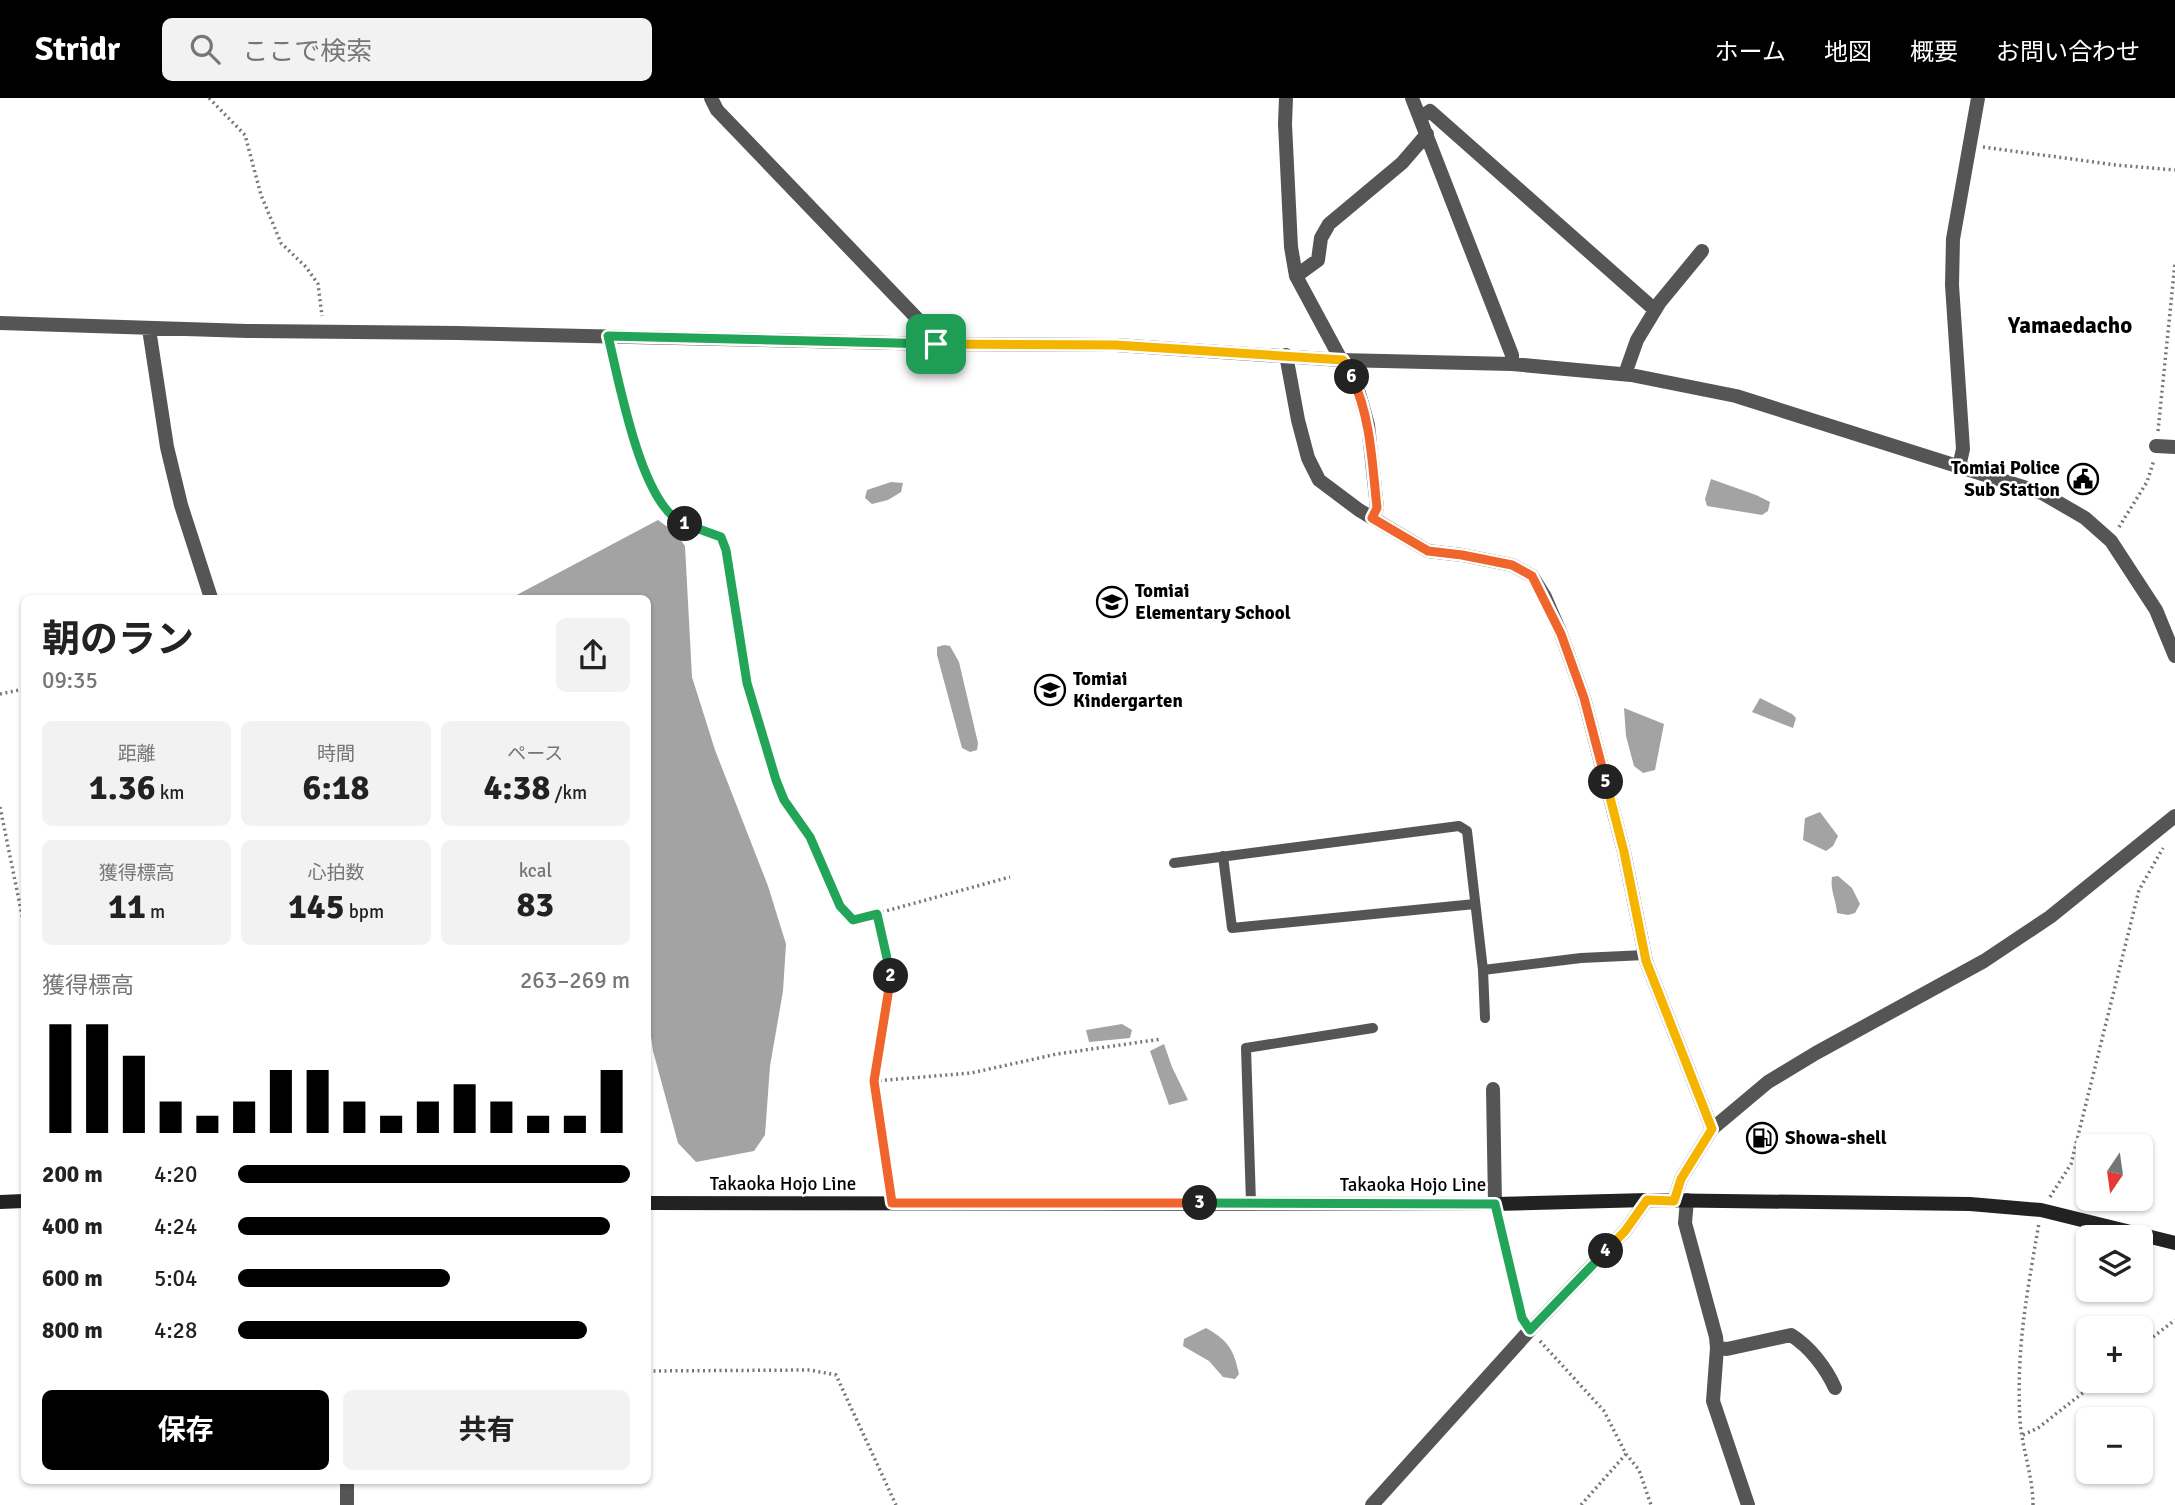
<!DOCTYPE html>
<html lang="ja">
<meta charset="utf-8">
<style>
body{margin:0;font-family:Signika,"Noto Sans JP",sans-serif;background:#f2f2f2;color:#222;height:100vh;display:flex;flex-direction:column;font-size:26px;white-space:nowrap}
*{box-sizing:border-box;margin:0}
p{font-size:23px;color:#767676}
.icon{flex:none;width:38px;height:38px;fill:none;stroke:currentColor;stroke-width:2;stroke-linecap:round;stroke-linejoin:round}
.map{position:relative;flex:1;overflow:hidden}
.details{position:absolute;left:21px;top:497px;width:630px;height:889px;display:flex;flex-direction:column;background:#fff;border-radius:10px;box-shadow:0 2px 5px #0004}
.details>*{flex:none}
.needle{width:46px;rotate:193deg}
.tools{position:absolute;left:2076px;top:1036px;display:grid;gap:14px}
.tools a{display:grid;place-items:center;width:77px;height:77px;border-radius:10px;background:#fff;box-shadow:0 2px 5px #0004;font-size:35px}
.pin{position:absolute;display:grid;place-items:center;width:60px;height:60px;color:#fff;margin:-30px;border-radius:14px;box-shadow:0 4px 10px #0006}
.km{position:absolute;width:35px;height:35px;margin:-18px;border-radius:50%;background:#222;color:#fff;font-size:19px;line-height:35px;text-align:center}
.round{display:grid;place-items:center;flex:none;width:74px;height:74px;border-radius:10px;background:#f2f2f2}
.headline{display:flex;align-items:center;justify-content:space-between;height:119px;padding:0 21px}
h1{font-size:38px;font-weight:700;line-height:52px}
.metrics{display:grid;grid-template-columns:repeat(3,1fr);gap:10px;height:119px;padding:7px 21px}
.metrics div{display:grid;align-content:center;border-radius:10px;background:#f2f2f2;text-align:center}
.metrics b{font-size:35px;font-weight:700}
.metrics small{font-size:19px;font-weight:400}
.metrics p{font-size:19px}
.chart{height:196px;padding:14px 21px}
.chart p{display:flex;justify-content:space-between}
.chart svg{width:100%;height:126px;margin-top:7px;stroke:#000;stroke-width:6}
.primary-button{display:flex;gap:14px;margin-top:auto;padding:14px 21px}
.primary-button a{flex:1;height:80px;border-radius:10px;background:#000;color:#fff;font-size:28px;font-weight:700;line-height:80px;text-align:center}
.primary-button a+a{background:#f2f2f2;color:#222}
ul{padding:0 21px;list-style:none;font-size:23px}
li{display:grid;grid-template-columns:112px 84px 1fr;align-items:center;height:52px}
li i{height:18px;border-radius:9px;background:#000}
header{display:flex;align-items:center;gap:42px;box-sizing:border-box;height:98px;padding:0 35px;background:#000;color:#fff}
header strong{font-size:33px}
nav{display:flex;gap:38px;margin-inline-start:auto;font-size:24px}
.search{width:490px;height:63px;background:#f2f2f2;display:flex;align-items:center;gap:18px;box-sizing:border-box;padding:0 24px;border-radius:10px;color:#767676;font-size:26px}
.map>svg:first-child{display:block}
.water{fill:#a3a3a3}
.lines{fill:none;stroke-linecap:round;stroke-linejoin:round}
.path{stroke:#777;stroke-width:3.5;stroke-dasharray:2 3.5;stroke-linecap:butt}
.service{stroke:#555;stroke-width:10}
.minor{stroke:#555;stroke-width:14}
.secondary{stroke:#222;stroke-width:14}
.split-1-casing{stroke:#fff;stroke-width:14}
.split-2-casing{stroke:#fff;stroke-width:14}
.split-3-casing{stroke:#fff;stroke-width:14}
.split-4-casing{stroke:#fff;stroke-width:14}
.split-5-casing{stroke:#fff;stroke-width:14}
.split-6-casing{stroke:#fff;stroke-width:14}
.split-7-casing{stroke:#fff;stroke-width:14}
.split-1{stroke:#22a559;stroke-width:9}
.split-2{stroke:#22a559;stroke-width:9}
.split-3{stroke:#f0652b;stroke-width:9}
.split-4{stroke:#22a559;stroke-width:9}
.split-5{stroke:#f5b400;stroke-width:9}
.split-6{stroke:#f0652b;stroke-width:9}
.split-7{stroke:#f5b400;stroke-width:9}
.labels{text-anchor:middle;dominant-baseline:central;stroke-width:5;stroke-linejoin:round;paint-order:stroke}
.poi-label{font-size:19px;font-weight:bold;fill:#000;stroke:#fff;text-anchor:start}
.street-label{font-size:19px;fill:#000;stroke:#fff}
.quarter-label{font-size:23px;font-weight:bold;fill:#000;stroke:#fff}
</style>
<header>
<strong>Stridr</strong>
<div class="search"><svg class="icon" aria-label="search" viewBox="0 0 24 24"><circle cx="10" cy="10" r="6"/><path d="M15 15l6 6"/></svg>ここで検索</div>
<nav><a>ホーム</a><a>地図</a><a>概要</a><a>お問い合わせ</a></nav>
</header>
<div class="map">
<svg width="2175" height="1407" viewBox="0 0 2175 1407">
<rect width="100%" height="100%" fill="#fff"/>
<!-- water -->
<path class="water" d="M1711 381 1756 397 1770 404 1768 413 1762 417 1707 408 1705 401Z
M891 384 903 385 901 394 888 402 872 406 865 400 867 392Z
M658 422 676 435 685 448 692 579 715 652 768 788 786 846 783 893 770 968 765 1037 754 1053 696 1064 678 1045 653 953 648 917V500H511Z
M944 547 950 548 959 564 978 645 977 652 970 654 962 650 937 557V549Z
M1760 600 1792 616 1796 620 1793 630 1752 614Z
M1624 610 1664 626 1655 672 1643 675 1634 668 1626 638Z
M1820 714 1838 738 1833 748 1826 753 1803 742 1805 720Z
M1838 778 1852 790 1860 806 1855 815 1848 817 1837 815C1836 801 1830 793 1832 779Z
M1122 926 1132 932 1130 940 1089 944 1086 932Z
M1164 946 1172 969 1188 1002 1169 1007 1150 953Z
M1206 1230C1228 1242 1234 1252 1239 1276L1235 1281 1223 1279 1209 1263 1183 1248 1184 1241Z"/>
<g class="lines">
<!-- path -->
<path class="path" d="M209 0 245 37 261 97 281 145 306 169 318 186 322 218
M1983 49 2116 67 2175 72
M612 254C622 295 642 403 680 424 692 431 708 434 721 439L726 451 747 585 777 682 784 702 810 739 840 808 853 822 1010 779
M2158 333 2175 165
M2119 429 2147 384 2154 362
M0 596 24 591
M0 709 24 827
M877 816 891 880 874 983 890 1089
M874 983 971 975 1057 956 1162 941
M2050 1099 2071 1066 2139 792 2163 750
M1498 1119 1522 1217
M1540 1243 1604 1313 1626 1356 1639 1372 1651 1407
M2140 1249 2175 1222
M648 1273 810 1272 836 1277 896 1407
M2023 1337 2038 1330 2098 1283
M1581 1407 1626 1356
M2033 1407C2033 1378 2022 1351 2020 1322 2016 1251 2027 1195 2039 1125"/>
<!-- service -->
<path class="service" d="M1223 758 1232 830 1475 806
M1174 765 1459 728 1467 733 1483 872 1485 920
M1483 872 1581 860 1645 857
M1251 1105 1246 950 1373 930"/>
<!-- minor -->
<path class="minor" d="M711 0 717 12 932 236 936 246
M1286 0 1285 26 1291 149 1296 178 1359 295 1368 327 1377 410 1372 420
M1412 0 1512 257V266
M1420 20 1430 13 1655 212
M1296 178 1318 162 1321 140 1329 126 1402 65 1427 36
M0 225 247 233 457 235 936 246 1116 247 1340 262 1512 266 1631 277 1736 298 2042 395 2085 420 2111 443 2156 512 2175 558
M149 231 167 349 181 407 211 500
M1286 257 1298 322 1308 360 1319 382 1359 412 1428 453 1462 457 1512 467 1532 478 1545 499 1561 536 1584 600 1624 754 1646 863 1712 1031
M1625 276 1637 242 1660 204 1702 153
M2156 348 2175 349
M1959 369 1963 351 1952 187 1953 141 1978 0
M1493 991 1495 1106
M1687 1102 1685 1125 1716 1239 1717 1250 1713 1303 1748 1407
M1674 1103 1681 1081 1712 1031 1768 984 1816 955 1984 863 2050 819 2175 718
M1717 1250 1727 1251 1791 1237C1810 1249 1826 1270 1835 1290
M347 1407V1382
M1372 1407 1530 1232 1625 1133 1647 1102"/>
<!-- secondary -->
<path class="secondary" d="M0 1104 24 1103
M648 1105 1495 1106 1647 1102 1970 1106 2041 1112 2175 1145"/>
</g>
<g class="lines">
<!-- split-1 casing -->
<g class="split-1-casing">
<path id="split-1" d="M685 426C641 410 619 282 608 238L936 246"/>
</g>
<!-- split-2 casing -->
<g class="split-2-casing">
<path id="split-2" d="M685 426 721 439 726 452 747 585 776 682 784 702 810 739 840 808 853 822 877 816 891 878"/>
</g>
<!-- split-3 casing -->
<g class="split-3-casing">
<path id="split-3" d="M891 878 874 983 892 1105H1200"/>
</g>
<!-- split-4 casing -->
<g class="split-4-casing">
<path id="split-4" d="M1200 1105 1495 1106 1522 1220 1530 1232 1606 1153"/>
</g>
<!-- split-5 casing -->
<g class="split-5-casing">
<path id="split-5" d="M1606 684 1624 754 1646 863 1712 1031 1681 1081 1674 1103 1647 1102 1625 1133 1606 1153"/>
</g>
<!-- split-6 casing -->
<g class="split-6-casing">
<path id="split-6" d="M1352 279C1371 320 1372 365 1377 410L1372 420 1428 453 1462 457 1512 467 1532 478 1561 536 1584 600 1606 684"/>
</g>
<!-- split-7 casing -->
<g class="split-7-casing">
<path id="split-7" d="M936 246 1116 247 1343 262 1352 279"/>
</g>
<!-- split-1 -->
<use href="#split-1" class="split-1"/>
<!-- split-2 -->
<use href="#split-2" class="split-2"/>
<!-- split-3 -->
<use href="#split-3" class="split-3"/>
<!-- split-4 -->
<use href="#split-4" class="split-4"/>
<!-- split-5 -->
<use href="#split-5" class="split-5"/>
<!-- split-6 -->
<use href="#split-6" class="split-6"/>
<!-- split-7 -->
<use href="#split-7" class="split-7"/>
</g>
<!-- icons -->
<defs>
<g id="civic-ring" transform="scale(1.575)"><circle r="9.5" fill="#fff" stroke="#000" stroke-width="1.5"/><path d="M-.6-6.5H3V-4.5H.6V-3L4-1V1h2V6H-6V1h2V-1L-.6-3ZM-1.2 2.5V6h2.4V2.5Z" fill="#000"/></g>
<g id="school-ring" transform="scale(1.575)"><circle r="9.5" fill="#fff" stroke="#000" stroke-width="1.5"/><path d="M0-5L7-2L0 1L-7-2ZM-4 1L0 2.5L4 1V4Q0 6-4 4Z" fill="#000"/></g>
<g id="fuel-ring" transform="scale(1.575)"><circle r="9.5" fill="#fff" stroke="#000" stroke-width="1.5"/><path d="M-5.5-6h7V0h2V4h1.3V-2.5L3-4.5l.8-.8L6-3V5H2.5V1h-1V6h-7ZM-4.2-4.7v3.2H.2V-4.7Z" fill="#000"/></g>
</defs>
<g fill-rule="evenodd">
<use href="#civic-ring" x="2083" y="381"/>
<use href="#school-ring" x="1112" y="504"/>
<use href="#school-ring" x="1050" y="592"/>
<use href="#fuel-ring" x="1762" y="1040"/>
</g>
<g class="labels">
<!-- poi labels -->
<g class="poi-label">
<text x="2060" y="370" text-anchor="end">Tomiai Police<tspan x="2060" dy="22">Sub Station</tspan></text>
<text x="1135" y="493">Tomiai<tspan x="1135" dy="22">Elementary School</tspan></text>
<text x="1073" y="581">Tomiai<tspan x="1073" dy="22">Kindergarten</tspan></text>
<text x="1785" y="1040">Showa-shell</text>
</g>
<!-- street labels -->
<g class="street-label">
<text x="783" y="1086">Takaoka Hojo Line</text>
<text x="1413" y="1087">Takaoka Hojo Line</text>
</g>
<!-- quarter labels -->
<g class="quarter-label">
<text x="2070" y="227">Yamaedacho</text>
</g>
</g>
</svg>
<div class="tools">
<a><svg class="needle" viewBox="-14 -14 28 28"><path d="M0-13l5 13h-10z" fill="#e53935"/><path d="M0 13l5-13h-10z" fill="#767676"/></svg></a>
<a><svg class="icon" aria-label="layers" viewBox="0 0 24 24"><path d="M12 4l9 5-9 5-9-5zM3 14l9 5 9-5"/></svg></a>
<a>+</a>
<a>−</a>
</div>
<div class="pin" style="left:936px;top:246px;background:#1e9e55"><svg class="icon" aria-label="arrive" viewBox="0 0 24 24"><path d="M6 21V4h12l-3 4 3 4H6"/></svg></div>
<b class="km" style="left:685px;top:426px">1</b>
<b class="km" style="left:891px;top:878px">2</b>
<b class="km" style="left:1200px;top:1105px">3</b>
<b class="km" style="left:1606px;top:1153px">4</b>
<b class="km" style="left:1606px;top:684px">5</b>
<b class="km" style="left:1352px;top:279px">6</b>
<section class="details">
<div class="headline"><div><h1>朝のラン</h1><p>09:35</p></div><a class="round"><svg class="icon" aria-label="share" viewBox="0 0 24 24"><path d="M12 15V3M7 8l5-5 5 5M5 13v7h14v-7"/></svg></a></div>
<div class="metrics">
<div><p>距離</p><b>1.36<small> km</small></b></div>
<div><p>時間</p><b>6:18</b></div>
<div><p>ペース</p><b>4:38<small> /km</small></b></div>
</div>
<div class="metrics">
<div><p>獲得標高</p><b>11<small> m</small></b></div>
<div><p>心拍数</p><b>145<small> bpm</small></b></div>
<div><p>kcal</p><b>83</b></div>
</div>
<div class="chart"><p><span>獲得標高</span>263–269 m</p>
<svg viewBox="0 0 160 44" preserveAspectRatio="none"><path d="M5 44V6M15 44V6M25 44V17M35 44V33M45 44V38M55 44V33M65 44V22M75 44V22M85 44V33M95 44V38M105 44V33M115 44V27M125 44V33M135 44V38M145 44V38M155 44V22"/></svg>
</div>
<ul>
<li><b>200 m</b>4:20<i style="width:100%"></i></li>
<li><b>400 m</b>4:24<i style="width:95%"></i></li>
<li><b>600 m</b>5:04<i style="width:54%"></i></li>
<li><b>800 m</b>4:28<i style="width:89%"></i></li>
</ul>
<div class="primary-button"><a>保存</a><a>共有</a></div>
</section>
</div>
